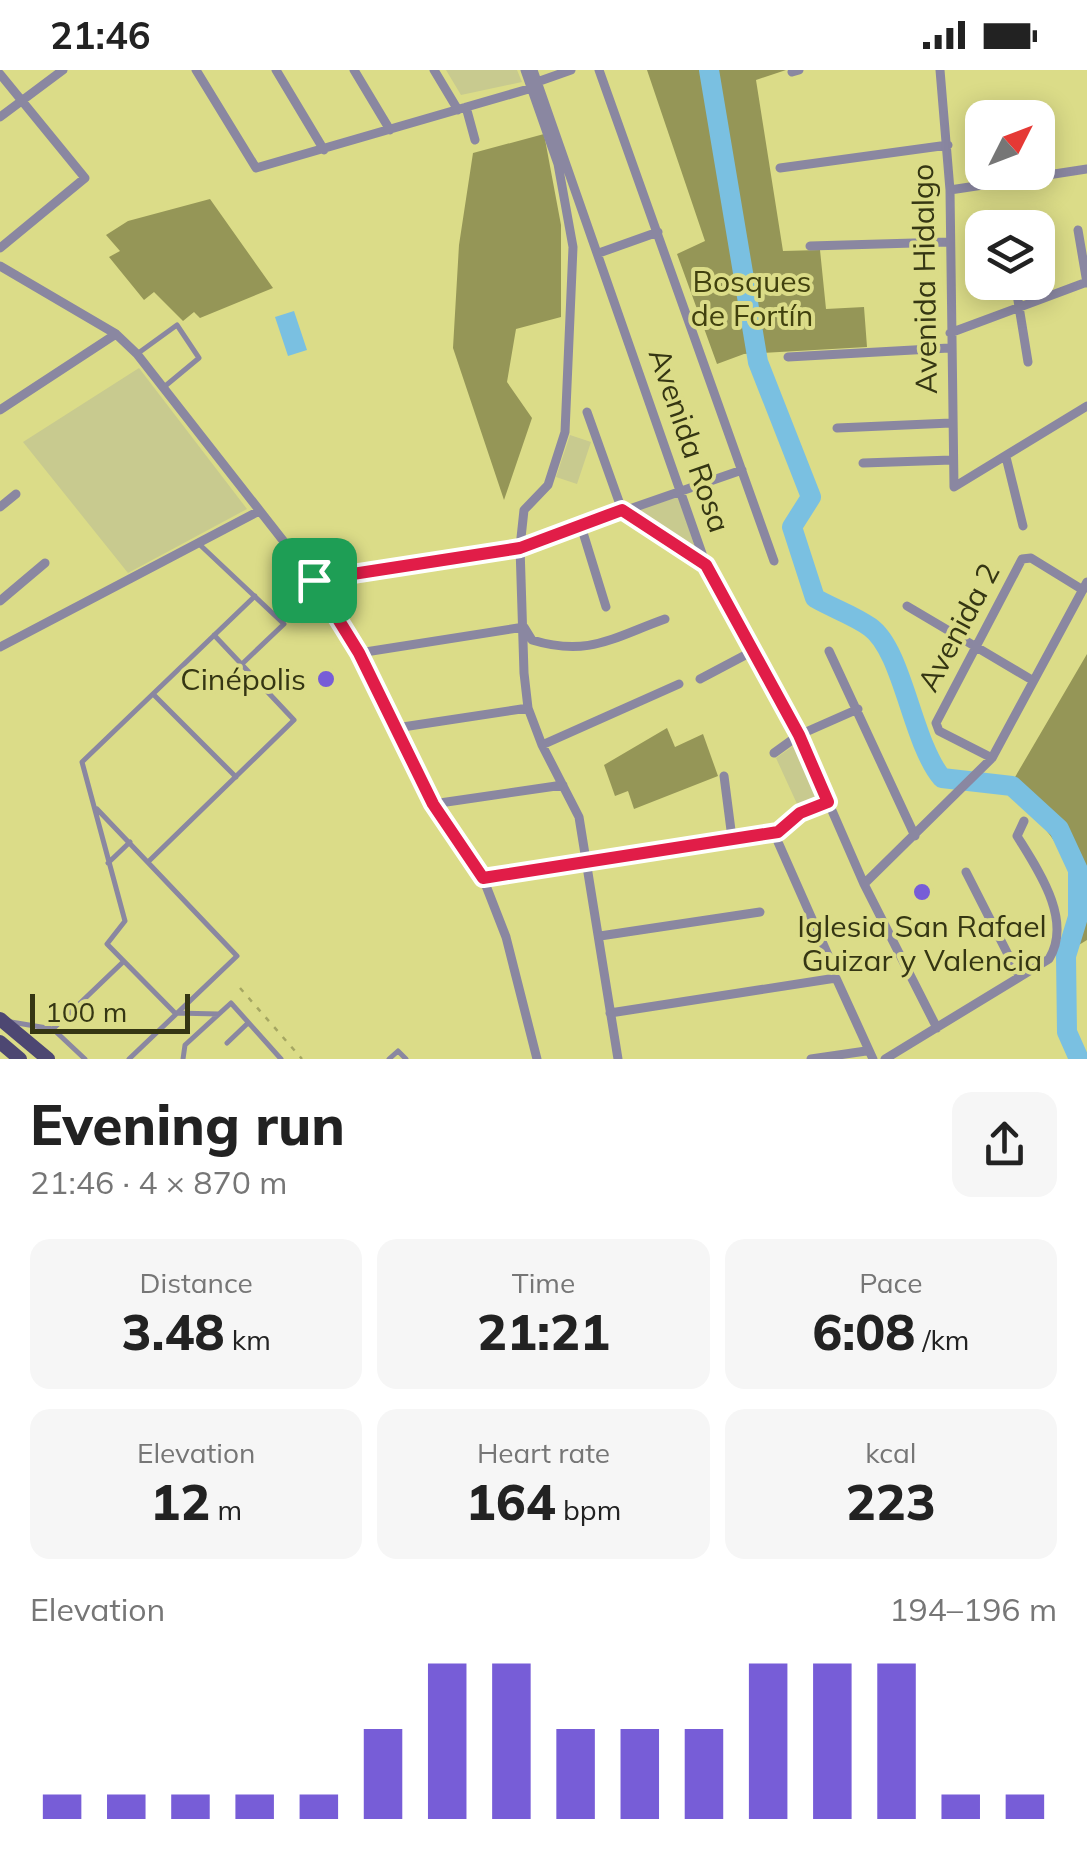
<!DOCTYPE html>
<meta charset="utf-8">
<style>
body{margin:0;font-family:Mulish,sans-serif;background:#f6f6f6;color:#222;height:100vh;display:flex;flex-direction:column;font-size:38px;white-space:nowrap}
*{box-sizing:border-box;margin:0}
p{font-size:32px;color:#767676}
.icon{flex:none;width:55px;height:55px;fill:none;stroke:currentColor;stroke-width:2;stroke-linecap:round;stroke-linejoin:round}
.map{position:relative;height:989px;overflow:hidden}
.sheet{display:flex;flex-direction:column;background:#fff;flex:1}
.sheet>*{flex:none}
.needle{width:65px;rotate:48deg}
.controls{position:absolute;left:965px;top:30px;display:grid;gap:20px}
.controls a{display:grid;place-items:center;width:90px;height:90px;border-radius:20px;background:#fff;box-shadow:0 5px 25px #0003;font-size:50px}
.scale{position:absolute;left:30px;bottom:25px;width:160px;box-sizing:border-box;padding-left:10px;border:5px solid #353613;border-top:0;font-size:28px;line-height:35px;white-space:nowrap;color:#353613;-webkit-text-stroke:8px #dbdc88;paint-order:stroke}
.pin{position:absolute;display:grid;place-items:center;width:85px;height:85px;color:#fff;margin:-42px;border-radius:20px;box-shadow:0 5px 15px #0006}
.round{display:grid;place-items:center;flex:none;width:105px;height:105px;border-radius:20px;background:#f6f6f6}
.summary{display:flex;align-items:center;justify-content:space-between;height:170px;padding:0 30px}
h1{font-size:55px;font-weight:800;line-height:75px}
.figures{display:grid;grid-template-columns:repeat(3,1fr);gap:15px;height:170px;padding:10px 30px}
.figures div{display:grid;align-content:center;border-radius:20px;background:#f6f6f6;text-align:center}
.figures b{font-size:50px;font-weight:800}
.figures small{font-size:28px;font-weight:400}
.figures p{font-size:28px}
.chart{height:280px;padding:20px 30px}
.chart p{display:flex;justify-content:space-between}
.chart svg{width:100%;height:180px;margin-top:10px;stroke:#775dd7;stroke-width:6}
.status{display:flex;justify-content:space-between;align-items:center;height:70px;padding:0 50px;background:#fff;direction:ltr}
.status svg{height:28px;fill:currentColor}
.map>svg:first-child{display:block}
.green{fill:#c8ca8f}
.forest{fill:#959657}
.water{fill:#7ac0e1}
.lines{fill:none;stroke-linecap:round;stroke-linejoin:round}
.river{stroke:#7ac0e1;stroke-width:20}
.path{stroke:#a5a662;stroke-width:2.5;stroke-dasharray:5 8;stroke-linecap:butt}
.lane{stroke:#8a87a1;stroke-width:5}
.street{stroke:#8a87a1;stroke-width:9}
.primary{stroke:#4d4772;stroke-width:14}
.route-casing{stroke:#fff;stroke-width:20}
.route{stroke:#e11d48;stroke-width:12}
.poi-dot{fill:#775dd7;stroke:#dbdc88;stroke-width:4}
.labels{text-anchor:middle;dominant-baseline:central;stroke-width:8;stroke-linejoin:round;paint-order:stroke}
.street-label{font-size:30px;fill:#353613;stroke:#dbdc88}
.park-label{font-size:30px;fill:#41410f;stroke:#dbdc88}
.poi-label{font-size:30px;fill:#353613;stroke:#dbdc88;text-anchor:end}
</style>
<div class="status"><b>21:46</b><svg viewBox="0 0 49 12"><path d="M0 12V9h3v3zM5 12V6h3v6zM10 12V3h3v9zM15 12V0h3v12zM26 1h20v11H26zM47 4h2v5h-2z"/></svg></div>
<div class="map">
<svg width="1087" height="989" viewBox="0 0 1087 989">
<rect width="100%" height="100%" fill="#dbdc88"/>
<!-- green -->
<path class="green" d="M446 0H517L522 12 461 25Z
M139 298 247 439 128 503 23 372Z
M570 365 591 372 577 414 556 407Z
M677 427 679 428 696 481 636 447 637 440Z
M796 674 820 727 798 736 776 688Z"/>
<!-- forest -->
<path class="forest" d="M647 0H786L756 10 783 181 820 180 826 239 864 237 867 277 744 284 717 294 677 184 705 171Z
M544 64 561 155V247L516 259 507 312 532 348 504 430 453 278 459 175 473 83Z
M210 129 273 218 200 248 194 242 183 251 154 222 144 230 109 187 120 181 106 165 128 151Z
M1087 584V870L1064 884C1083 796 1068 781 1008 719Z
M667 658 675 677 703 664 718 706 634 739 628 721 615 726 604 695Z"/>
<!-- water -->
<path class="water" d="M294 241 307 280 288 286 275 247Z"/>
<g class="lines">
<!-- river -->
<path class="river" d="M709 0 758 292 811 427 792 457 815 528C832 538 853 545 870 557 903 580 912 673 942 708L1012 716 1059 759 1078 800V847L1066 886 1067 962 1079 989"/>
<!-- path -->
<path class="path" d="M240 918 302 989"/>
<!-- lane -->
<path class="lane" d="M137 284 177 255 199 288 164 317
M198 473 284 554 242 594
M153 624 236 707
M97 739 237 886 129 989
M149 791 294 650 214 565
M108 793 130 772
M219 944 175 943 107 874 125 851 82 692 255 526
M11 952 53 959 85 989
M53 959 123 892
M227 973 248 953
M183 989 185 975 231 933 281 989
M389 989 398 981 406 989"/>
<!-- street -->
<path class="street" d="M196 0 256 98 532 18
M276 0 324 80
M354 0 390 60
M434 0 458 40
M525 0 558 94 573 177 565 362 548 415 524 440 520 477 524 603 528 638 542 675 579 747 618 989
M533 0 706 495 799 665 864 814 937 958
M599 0 774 491
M940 0 950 120 954 417 1087 336
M792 2 799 0
M0 4 85 108 0 178
M537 12 571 0
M466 37 475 70
M0 47 63 0
M780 98 948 75
M950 120 1087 99
M1078 160 1087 213
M810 176 949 172
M599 183 658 162
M0 196 116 264 137 284 314 510 359 583 433 734 483 808 506 867 537 989
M1015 212 1028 292
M950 263 1087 212
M788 287 949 278
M0 340 116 264
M587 342 622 440 706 495
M837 358 951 353
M1006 387 1023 456
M863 393 952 390
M0 437 16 424
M581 456 606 537
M314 510 520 477 742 400
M0 531 45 493
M907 536 1032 610
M0 577 259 441
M829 581 915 766
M359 583 524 557 532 570C588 587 612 568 665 549
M700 609 753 581
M396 658 528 638
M542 675 679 614
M774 683 799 665 858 639
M992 688 939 661 936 653 1022 489 1031 488 1083 520
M724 706 732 768
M433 734 563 715
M778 762V772L828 885
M778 762 800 743 828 732
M966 802 1019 906
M483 808 778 762
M864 814 992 688 1087 512
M600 866 760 842
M610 943 836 908 873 989
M811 989 866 981
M885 989 1049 889C1073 850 1038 800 1017 766L1024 751"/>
<!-- primary -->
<path class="primary" d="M0 949 48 989
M0 972 20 989"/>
</g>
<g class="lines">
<!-- route casing -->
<g class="route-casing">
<path id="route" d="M622 440 706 495 799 665 828 732 800 743 778 762 483 808 433 734 359 583 314 510 520 478Z"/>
</g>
<!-- route -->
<use href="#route" class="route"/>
</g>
<!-- markers -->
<g class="poi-dot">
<circle cx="326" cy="609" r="10"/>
<circle cx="922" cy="822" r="10"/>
</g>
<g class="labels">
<!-- street labels -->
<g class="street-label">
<text transform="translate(924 209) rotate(-91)">Avenida Hidalgo</text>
<text transform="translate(690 370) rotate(71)">Avenida Rosa</text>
<text transform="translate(958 557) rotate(-62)">Avenida 2</text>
</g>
<!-- park labels -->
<g class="park-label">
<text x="752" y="211">Bosques<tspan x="752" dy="34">de Fortín</tspan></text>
</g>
<!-- poi labels -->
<g class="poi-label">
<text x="306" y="609">Cinépolis</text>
<text x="922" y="856" text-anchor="middle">Iglesia San Rafael<tspan x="922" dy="34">Guizar y Valencia</tspan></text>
</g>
</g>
</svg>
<div class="controls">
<a><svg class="needle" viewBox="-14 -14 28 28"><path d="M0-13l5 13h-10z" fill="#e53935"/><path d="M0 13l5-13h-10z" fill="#767676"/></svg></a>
<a><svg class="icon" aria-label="layers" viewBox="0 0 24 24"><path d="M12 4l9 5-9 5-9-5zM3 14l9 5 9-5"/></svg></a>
</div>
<div class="scale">100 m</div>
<div class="pin" style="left:314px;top:510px;background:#1e9e55"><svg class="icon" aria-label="arrive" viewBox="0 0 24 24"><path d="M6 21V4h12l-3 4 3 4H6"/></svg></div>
</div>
<section class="sheet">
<div class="summary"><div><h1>Evening run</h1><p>21:46 · 4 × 870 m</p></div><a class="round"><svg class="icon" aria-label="share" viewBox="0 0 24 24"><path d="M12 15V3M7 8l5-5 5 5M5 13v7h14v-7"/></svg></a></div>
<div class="figures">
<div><p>Distance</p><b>3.48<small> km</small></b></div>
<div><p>Time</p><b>21:21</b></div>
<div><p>Pace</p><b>6:08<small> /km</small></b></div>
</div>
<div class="figures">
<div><p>Elevation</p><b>12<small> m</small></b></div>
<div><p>Heart rate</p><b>164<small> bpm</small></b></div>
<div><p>kcal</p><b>223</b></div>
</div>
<div class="chart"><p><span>Elevation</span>194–196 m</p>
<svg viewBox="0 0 160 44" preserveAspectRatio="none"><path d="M5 44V38M15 44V38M25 44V38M35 44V38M45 44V38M55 44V22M65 44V6M75 44V6M85 44V22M95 44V22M105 44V22M115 44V6M125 44V6M135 44V6M145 44V38M155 44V38"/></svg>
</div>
</section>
